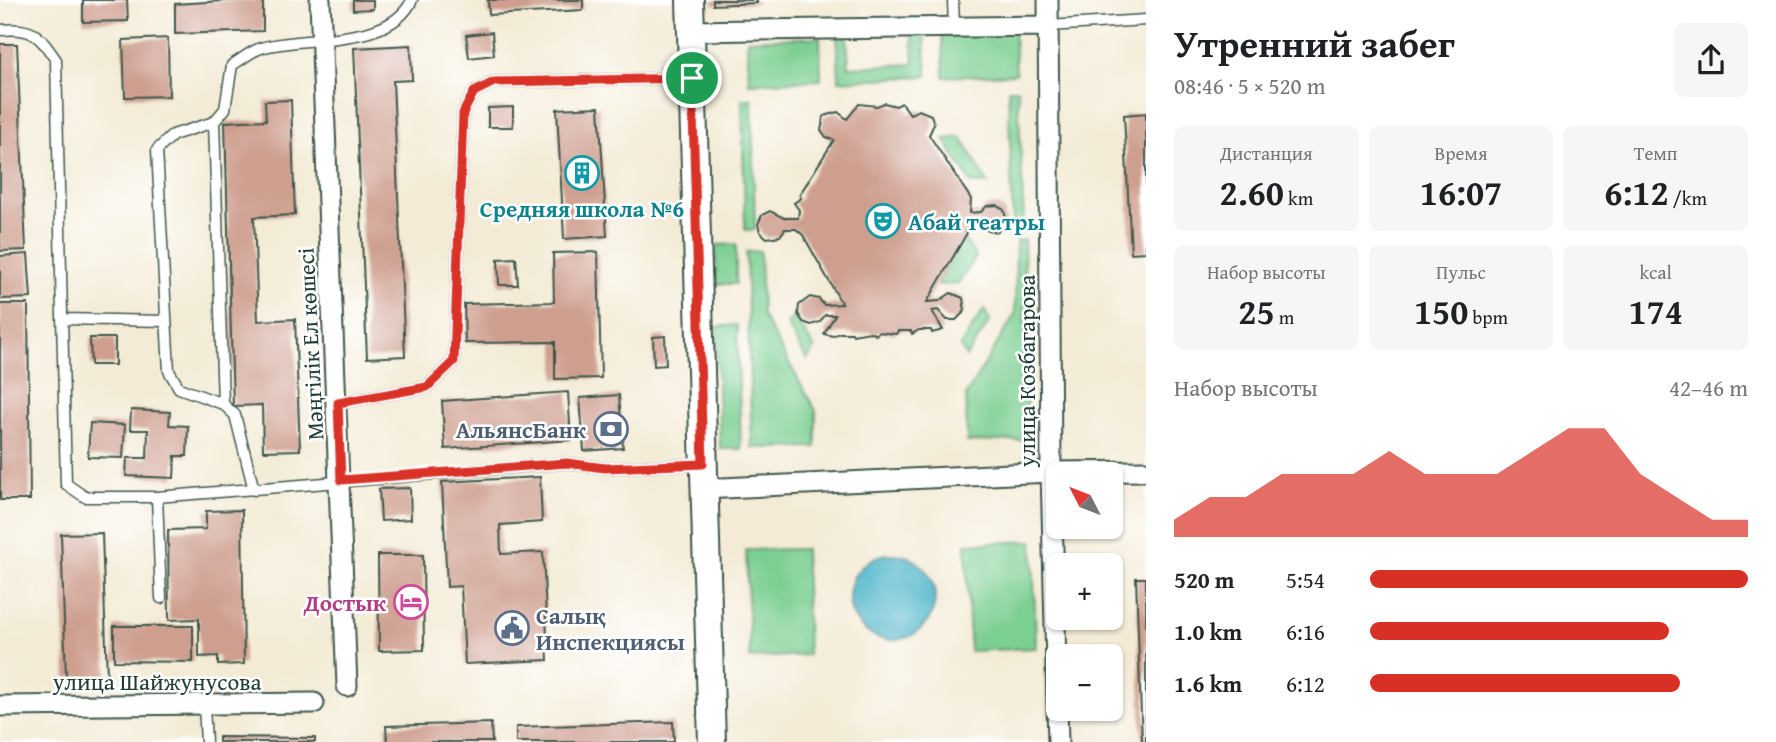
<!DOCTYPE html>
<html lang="ru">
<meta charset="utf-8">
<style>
body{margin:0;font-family:"Gentium Book Plus",serif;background:#f6f6f6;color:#202124;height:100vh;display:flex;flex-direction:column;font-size:26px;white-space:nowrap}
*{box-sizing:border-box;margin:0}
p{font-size:23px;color:#757577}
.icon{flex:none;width:38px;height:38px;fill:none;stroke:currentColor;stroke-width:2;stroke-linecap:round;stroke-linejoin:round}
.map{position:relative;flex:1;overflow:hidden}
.panel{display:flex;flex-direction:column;background:#fff;width:630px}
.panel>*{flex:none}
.needle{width:46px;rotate:312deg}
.fabs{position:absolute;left:1046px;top:462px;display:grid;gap:14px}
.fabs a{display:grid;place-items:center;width:77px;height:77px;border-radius:10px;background:#fff;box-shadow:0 2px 5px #0004;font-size:35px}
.pin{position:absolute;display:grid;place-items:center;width:60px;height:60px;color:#fff;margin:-30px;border:4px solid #fff;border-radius:50%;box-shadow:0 2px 7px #0007}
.round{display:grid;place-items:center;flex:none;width:74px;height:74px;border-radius:10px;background:#f6f6f6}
.headline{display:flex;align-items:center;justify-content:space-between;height:119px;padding:0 28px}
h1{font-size:38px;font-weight:800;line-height:52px}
.stats{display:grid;grid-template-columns:repeat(3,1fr);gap:10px;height:119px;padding:7px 28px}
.stats div{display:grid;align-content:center;border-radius:10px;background:#f6f6f6;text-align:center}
.stats b{font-size:35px;font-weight:800}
.stats small{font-size:19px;font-weight:400}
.stats p{font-size:19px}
.chart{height:196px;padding:14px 28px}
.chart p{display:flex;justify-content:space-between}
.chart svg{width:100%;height:126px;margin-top:7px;fill:#d93025;opacity:.7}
ul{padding:0 28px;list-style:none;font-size:23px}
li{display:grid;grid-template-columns:112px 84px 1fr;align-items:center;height:52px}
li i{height:18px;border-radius:9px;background:#d93025}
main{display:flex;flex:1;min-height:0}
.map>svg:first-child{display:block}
.green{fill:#7bcf92;stroke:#4d8663;stroke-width:2}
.water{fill:#49b3c8;stroke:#34787e;stroke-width:2}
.building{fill:#ce9e8e}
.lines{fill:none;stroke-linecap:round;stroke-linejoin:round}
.lane-casing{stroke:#3f574c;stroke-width:13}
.street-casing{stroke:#3f574c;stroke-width:23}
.secondary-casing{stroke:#3f574c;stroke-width:30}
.lane{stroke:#fff;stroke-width:10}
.street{stroke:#fff;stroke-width:19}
.secondary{stroke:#fff;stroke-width:26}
.route-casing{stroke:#fff;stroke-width:14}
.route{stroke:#d93025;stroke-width:9}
.labels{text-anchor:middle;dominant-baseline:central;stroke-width:5;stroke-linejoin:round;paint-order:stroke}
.culture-label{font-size:23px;font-weight:bold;fill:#0d838f;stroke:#fff}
.street-label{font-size:23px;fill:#1f3d34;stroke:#fff}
.service-label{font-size:23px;font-weight:bold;fill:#4e5e75;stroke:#fff;text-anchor:end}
.hotel-label{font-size:23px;font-weight:bold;fill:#b23c85;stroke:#fff;text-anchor:end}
</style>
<main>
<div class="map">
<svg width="1146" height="742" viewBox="0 0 1146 742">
<rect width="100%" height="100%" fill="#fff"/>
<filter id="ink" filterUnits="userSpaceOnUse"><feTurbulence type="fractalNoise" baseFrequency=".0143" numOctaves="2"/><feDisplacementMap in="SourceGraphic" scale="14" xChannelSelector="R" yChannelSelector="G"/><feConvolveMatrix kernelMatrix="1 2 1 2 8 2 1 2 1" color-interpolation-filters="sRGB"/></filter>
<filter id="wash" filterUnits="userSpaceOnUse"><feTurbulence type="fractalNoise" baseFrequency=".00686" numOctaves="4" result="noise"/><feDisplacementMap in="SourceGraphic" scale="28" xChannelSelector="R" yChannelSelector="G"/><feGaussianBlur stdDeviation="1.57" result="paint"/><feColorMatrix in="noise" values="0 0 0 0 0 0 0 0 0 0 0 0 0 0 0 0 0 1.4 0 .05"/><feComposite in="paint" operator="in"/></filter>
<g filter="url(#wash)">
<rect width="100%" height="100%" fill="#f3ebd5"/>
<!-- green -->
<path class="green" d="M1014 31 1016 74 944 77 942 34Z
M924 32 927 76 839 81 837 35 847 37 849 67 914 64 912 33Z
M820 37 821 80 749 83 747 40Z
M1008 89H1018L1024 224H1013Z
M742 99H752L755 230H745Z
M961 137 988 183 972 184 944 139Z
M961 239H964L976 257 958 284 938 285Z
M1024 240 1028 440 967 442 966 395 1015 314 1016 241Z
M736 244V284H716V245Z
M760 251 762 315 816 411V447L752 448 746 252Z
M984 309 990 321 966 357 960 346Z
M794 315 815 349 807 360 787 325Z
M737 325 741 449H720L716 327Z
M1033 541 1036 648 970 651 966 544Z
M805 549 808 655 750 658 746 550Z"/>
<!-- water -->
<path class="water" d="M849 597a43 43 0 1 1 86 0a43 43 0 1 1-86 0Z"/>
<g id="blocks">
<!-- building -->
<path class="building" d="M83 0H127L128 21 83 22Z
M241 0H263V31L175 34V4Z
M353 0H373V9L353 10Z
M488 0H583V10L489 15Z
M713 0H757V3L713 5Z
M492 32 494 55 469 58 466 35Z
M168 38 169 96 125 97 123 40Z
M0 44H17L26 250 0 251Z
M411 45 412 80 393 81 405 356 367 358 354 48Z
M291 100 295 215 254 217 258 321 295 319 300 450 263 451 262 405 233 406 225 122 266 120 265 101Z
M884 103 896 106 902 103 910 114 919 110 931 115 934 124 929 135 971 199 970 213 981 212 987 206 997 205 1004 210 1007 223 997 232 988 231 980 223H973L966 230 967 233 927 302 939 301 951 293 963 298 965 311 956 320H947L938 310 932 311 943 330 932 333 931 330H919L912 334 911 331H898L896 334 878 332 876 335 870 332 853 335 852 333H839L833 336 824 334 835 315H825L820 322 811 325 803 322 798 314 799 305 810 297 819 299 824 305 842 304 803 235 796 229H785L780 236 767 238 760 232 758 224 762 215 770 211 784 218H798L799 210 794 203 801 198 800 194 834 140 826 137 821 130 824 116 838 112 847 119 859 104 877 106Z
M513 107V127H488V108Z
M599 107 607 236 564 239 557 109Z
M1146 113V252L1131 253 1124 115Z
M598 252 601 378 555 379V342L465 343 464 304 554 302 553 253Z
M28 254 31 298 0 299V256Z
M516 258 518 285H499L498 259Z
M0 304H28L30 500H0Z
M665 336 666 365 654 366 653 337Z
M90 338H115V365H91Z
M568 392 571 440 445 449 442 401Z
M619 395 623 448 584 451 580 398Z
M131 410 170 412 169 425 188 426 187 456H175L174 478 126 476 127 458H147L148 430H130Z
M90 423 125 425 123 458 88 457Z
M540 477 542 522 500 525 501 554 543 552 548 660 465 664 461 586 447 587 442 482Z
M410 488 411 519 381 521 379 489Z
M242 510 244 664 218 665V656L199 657V619L169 620 168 530 206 529V511Z
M102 533 107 676 66 678 61 534Z
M378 555H423L424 650 379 651Z
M1136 578H1146V742H1142Z
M114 626H193V662L114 661Z
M673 722 674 742H516V727Z
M491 723 492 742H387L386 726Z
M219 737 315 738V742H219Z"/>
</g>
</g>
<g filter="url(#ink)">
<use href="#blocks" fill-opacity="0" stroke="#3f574c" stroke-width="2"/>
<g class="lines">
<!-- lane casing -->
<g class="lane-casing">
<path id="lane" d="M953 0 954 27
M1048 26 1146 20
M0 30C33 27 38 34 56 60L66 484 85 497H157L567 463 605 468 702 464
M214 122 223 404
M62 319 166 321
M338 403 427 387 454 361 463 113 474 92 494 82 690 78
M254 490 235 415 223 404 179 388 169 371 157 150 173 135 214 122 225 109 232 65C241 60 251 51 261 48 304 35 390 48 412 0
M157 497 161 598
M204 706 206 742"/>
</g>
<!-- street casing -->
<g class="street-casing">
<path id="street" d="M320 0 347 686
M1048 0 1051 472 1058 742
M691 31 1048 26
M703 489 1051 472 1146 471
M0 706 314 703"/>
</g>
<!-- secondary casing -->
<g class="secondary-casing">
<path id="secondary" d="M690 0 712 742"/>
</g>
<!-- lane -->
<use href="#lane" class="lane"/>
<!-- street -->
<use href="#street" class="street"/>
<!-- secondary -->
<use href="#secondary" class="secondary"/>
</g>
</g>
<g class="lines" filter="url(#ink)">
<!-- route casing -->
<g class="route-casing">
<path id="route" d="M692 78 703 464 605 468 567 463 341 480 338 403 427 387 454 361 463 113 474 92 494 82Z"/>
</g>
<!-- route -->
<use href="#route" class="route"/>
</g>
<!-- icons -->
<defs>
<g id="building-ring" transform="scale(1.75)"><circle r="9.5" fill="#fff" stroke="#0f9aa8" stroke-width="1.5"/><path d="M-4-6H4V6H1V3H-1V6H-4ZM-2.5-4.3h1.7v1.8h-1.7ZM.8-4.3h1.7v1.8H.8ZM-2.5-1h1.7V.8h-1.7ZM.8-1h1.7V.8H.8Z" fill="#0f9aa8"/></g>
<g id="theatre-ring" transform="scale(1.75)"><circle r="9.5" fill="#fff" stroke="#0f9aa8" stroke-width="1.5"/><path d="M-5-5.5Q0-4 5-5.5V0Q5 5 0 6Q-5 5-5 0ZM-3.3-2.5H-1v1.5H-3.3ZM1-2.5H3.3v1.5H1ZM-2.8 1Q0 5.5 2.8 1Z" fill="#0f9aa8"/></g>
<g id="bank-ring" transform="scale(1.75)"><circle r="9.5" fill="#fff" stroke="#5c6f8a" stroke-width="1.5"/><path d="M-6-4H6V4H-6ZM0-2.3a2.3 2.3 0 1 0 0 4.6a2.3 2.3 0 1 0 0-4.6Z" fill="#5c6f8a"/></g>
<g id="hotel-ring" transform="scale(1.75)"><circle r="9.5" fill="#fff" stroke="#d1479c" stroke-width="1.5"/><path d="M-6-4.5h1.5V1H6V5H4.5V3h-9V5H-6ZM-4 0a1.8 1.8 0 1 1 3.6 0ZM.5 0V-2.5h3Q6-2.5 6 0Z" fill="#d1479c"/></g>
<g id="civic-ring" transform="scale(1.75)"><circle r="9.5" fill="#fff" stroke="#5c6f8a" stroke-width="1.5"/><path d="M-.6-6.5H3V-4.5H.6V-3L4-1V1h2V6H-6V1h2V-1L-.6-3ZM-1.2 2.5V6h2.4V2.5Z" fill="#5c6f8a"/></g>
</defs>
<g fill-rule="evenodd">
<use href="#building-ring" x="582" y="173"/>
<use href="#theatre-ring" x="883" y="221"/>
<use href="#bank-ring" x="611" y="429"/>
<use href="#hotel-ring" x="411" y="602"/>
<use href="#civic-ring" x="512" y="628"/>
</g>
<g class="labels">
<!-- culture labels -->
<g class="culture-label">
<text x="582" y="208">Средняя школа №6</text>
<text x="908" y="221" text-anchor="start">Абай театры</text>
</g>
<!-- street labels -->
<g class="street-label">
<text transform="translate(310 344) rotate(-93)">Мәңгілік Ел көшесі</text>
<text transform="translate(1026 371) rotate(-90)">улица Козбагарова</text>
<text x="157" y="681">улица Шайжунусова</text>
</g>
<!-- service labels -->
<g class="service-label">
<text x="586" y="429">АльянсБанк</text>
<text x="536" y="615" text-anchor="start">Салық<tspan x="536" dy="26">Инспекциясы</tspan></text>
</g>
<!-- hotel labels -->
<g class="hotel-label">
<text x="386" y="602">Достык</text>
</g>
</g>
</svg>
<div class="fabs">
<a><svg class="needle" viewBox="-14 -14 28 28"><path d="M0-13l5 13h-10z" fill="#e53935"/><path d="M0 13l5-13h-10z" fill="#757577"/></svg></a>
<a>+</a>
<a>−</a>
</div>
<div class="pin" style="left:692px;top:78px;background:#1e9e55"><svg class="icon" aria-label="arrive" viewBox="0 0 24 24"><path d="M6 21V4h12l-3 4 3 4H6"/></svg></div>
</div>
<section class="panel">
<div class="headline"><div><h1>Утренний забег</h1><p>08:46 · 5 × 520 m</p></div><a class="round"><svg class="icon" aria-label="share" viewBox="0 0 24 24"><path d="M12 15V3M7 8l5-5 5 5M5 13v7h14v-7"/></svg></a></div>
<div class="stats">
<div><p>Дистанция</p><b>2.60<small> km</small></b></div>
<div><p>Время</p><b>16:07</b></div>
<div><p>Темп</p><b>6:12<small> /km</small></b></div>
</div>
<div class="stats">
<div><p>Набор высоты</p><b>25<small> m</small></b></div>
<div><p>Пульс</p><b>150<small> bpm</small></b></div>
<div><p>kcal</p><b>174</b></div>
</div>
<div class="chart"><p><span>Набор высоты</span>42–46 m</p>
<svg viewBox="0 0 160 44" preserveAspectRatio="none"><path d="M0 44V38L10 30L20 30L30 22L40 22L50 22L60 14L70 22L80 22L90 22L100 14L110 6L120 6L130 22L140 30L150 38L160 38V44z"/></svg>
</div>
<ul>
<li><b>520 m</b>5:54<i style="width:100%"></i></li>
<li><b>1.0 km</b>6:16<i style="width:79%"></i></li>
<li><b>1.6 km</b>6:12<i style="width:82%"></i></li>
</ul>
</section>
</main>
